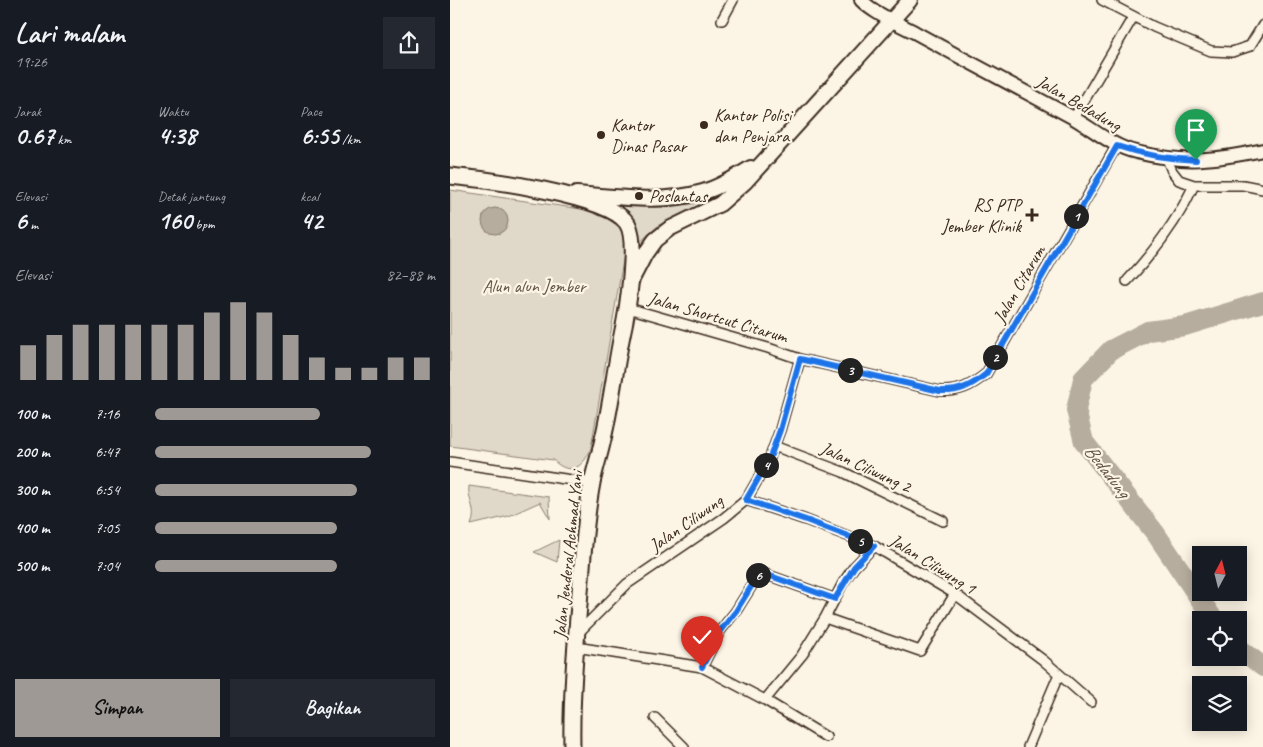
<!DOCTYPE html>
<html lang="id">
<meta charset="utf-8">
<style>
body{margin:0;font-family:Caveat,sans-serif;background:#242831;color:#f1f3f6;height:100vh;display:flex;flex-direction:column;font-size:19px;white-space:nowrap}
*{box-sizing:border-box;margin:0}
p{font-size:16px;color:#9ea1a6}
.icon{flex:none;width:28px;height:28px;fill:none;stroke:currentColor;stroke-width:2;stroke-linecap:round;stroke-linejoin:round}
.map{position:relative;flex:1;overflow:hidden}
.details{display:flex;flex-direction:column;background:#171b24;width:450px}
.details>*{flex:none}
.needle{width:32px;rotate:7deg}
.controls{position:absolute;left:742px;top:546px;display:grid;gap:10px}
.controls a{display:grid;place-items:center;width:55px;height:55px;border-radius:0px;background:#171b24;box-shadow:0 2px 12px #0003;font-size:25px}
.pin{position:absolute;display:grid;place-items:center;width:42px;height:42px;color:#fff;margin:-51px -21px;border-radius:50% 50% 50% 0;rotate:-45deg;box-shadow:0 0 5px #0007}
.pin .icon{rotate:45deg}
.km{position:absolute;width:25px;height:25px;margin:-12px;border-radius:50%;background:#222;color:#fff;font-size:14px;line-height:25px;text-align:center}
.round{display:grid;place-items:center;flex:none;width:52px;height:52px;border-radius:0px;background:#242831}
.head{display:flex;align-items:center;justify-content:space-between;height:85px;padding:0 15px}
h1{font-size:28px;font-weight:800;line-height:38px}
.stats{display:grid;grid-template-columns:repeat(3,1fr);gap:8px;height:85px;padding:5px 15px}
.stats div{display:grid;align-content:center}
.stats b{font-size:25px;font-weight:800}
.stats small{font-size:14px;font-weight:400}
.stats p{font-size:14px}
.chart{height:140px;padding:10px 15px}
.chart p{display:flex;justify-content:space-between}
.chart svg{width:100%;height:90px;margin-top:5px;stroke:#9f9995;stroke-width:6}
.action{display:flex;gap:10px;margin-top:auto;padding:10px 15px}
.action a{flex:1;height:58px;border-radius:0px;background:#9f9995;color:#111;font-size:20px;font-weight:800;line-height:58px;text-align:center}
.action a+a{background:#242831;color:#f1f3f6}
ul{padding:0 15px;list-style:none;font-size:16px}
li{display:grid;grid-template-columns:80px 60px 1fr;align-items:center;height:38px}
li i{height:12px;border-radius:6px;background:#9f9995}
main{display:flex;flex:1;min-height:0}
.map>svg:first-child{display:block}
.green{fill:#e0d8c8;stroke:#8e8173}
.water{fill:#b7ad9e;stroke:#85796b}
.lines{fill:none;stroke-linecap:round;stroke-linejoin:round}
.river{stroke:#b7ad9e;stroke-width:20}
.street-casing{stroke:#3b2a1e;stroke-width:12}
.secondary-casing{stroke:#3b2a1e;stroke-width:16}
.primary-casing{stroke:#3b2a1e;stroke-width:18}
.highway-casing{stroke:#3b2a1e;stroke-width:19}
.street{stroke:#fcf5e5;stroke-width:9}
.secondary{stroke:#fcf5e5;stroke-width:12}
.primary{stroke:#fcf5e5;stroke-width:14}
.highway{stroke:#fcf5e5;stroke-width:15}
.route-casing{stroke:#fff;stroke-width:10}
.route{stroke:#1a73e8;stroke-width:6}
.poi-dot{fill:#3b2a1e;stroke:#fcf5e5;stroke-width:2}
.labels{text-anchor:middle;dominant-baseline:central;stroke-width:4.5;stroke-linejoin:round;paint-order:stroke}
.street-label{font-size:18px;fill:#3b2a1e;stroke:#fcf5e5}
.poi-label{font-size:18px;fill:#3b2a1e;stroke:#fcf5e5;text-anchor:start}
.park-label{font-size:18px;fill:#645648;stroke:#fcf5e5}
.water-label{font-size:19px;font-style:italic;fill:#605144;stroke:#fcf5e5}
</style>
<main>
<section class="details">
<div class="head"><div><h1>Lari malam</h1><p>19:26</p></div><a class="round"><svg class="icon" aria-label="share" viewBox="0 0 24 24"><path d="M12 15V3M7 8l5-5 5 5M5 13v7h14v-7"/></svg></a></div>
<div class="stats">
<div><p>Jarak</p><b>0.67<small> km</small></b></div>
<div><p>Waktu</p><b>4:38</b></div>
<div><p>Pace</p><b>6:55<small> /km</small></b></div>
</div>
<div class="stats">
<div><p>Elevasi</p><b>6<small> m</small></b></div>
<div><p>Detak jantung</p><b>160<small> bpm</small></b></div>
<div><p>kcal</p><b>42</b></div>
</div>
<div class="chart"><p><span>Elevasi</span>82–88 m</p>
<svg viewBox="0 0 160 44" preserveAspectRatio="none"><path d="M5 44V27M15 44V22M25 44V17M35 44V17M45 44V17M55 44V17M65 44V17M75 44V11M85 44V6M95 44V11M105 44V22M115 44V33M125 44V38M135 44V38M145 44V33M155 44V33"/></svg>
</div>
<ul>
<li><b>100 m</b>7:16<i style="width:59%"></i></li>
<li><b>200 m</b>6:47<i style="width:77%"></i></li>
<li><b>300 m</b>6:54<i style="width:72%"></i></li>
<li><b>400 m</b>7:05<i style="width:65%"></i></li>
<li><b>500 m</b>7:04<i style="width:65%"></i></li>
</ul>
<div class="action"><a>Simpan</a><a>Bagikan</a></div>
</section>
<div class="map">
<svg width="813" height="747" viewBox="0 0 813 747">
<rect width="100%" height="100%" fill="#fcf5e5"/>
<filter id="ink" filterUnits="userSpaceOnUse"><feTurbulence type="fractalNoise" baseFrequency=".02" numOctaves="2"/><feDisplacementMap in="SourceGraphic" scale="10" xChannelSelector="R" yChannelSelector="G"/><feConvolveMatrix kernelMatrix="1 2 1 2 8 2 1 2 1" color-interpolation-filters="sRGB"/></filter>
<g filter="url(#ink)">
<!-- green -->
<path class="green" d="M0 190 131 209 156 214 166 221 172 229 175 240V249L141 448C134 467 120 477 103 460L0 446Z
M274 191 275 194 209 225 190 242C187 236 186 228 183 222 179 210 167 207 156 203V201L205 207 253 200Z
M19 486 99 497 100 519 90 502 59 516 21 525C28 509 17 501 19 486Z
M109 540 107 562 84 552Z"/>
<!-- water -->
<path class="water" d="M32 221a13 13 0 1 1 26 0a13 13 0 1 1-26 0Z"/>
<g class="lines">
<!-- river -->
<path class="river" d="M764 620 706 534 634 442 626 410 633 379 661 350 698 331 735 326 813 302
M789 648 813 667"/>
<!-- street casing -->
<g class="street-casing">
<path id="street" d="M652 0 704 27 761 51 782 52 800 46 813 25
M272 20 283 0
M624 118 683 17
M717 159 722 171 729 180 744 185H793L813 189
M677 281C704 252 727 222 744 185
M178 308 318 348 350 359 490 391C509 392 521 386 536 374L667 145
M324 446 393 472 493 521
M0 462 142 483
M296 500 356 520 424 546 505 594 593 660 641 702
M375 618 470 651 505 594
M128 633 177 584 274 518 296 500 319 460 330 430 350 359
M126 647 252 667 315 700 376 737
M252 667 270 631 286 611 309 574 312 573 385 599
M315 700 352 655 375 618 393 583 404 567 424 546
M205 718 234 747
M578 747 609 674"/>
</g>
<!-- secondary casing -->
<g class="secondary-casing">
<path id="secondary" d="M411 0C426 15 448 23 466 33 517 61 568 88 620 116 642 128 661 146 686 152 735 164 765 160 813 150"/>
</g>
<!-- primary casing -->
<g class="primary-casing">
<path id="primary" d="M126 194C168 197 212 204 253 192 270 187 285 178 301 168
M181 281 195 254 205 240 219 229 270 204 295 182 460 0"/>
</g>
<!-- highway casing -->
<g class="highway-casing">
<path id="highway" d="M0 176C34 179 158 195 177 223 189 241 177 313 172 335 165 369 161 405 153 439 150 454 145 468 142 483 135 519 133 556 130 592 126 643 121 696 122 747"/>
</g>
<!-- street -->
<use href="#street" class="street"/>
<!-- secondary -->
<use href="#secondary" class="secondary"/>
<!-- primary -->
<use href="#primary" class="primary"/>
<!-- highway -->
<use href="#highway" class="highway"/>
</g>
</g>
<g class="lines" filter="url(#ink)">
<!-- route casing -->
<g class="route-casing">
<path id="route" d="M252 667 270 631 286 611 309 574 312 573 385 599 404 567 424 546 356 520 296 500 319 460 330 430 350 359 490 391C509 392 521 386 536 374L667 146C693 155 718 159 746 160"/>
</g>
<!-- route -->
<use href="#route" class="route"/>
</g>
<!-- markers -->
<g class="poi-dot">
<circle cx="254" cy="125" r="5"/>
<circle cx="151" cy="135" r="5"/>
<circle cx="189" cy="196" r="5"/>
<path d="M579.5 207.5h5v5h5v5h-5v5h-5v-5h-5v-5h5z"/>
</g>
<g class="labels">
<!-- street labels -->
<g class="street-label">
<text transform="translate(629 103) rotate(30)">Jalan Bedadung</text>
<text transform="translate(569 284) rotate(-60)">Jalan Citarum</text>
<text transform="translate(268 317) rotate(16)">Jalan Shortcut Citarum</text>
<text transform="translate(416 467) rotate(25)">Jalan Ciliwung 2</text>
<text transform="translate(236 523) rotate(-35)">Jalan Ciliwung</text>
<text transform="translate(118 555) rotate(-84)">Jalan Jenderal Achmad Yani</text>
<text transform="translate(483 564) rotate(32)">Jalan Ciliwung 1</text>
</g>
<!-- poi labels -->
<g class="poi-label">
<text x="264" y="115">Kantor Polisi<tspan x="264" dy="21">dan Penjara</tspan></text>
<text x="161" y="125">Kantor<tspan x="161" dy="21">Dinas Pasar</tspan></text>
<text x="199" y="196">Poslantas</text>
<text x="571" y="205" text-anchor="end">RS PTP<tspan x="571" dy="21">Jember Klinik</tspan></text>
</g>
<!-- park labels -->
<g class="park-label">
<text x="84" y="286">Alun alun Jember</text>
</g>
<!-- water labels -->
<g class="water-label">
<text transform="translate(657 471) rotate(52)">Bedadung</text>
</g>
</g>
</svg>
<div class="controls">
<a><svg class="needle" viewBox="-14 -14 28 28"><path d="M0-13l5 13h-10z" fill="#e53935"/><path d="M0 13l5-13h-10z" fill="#9ea1a6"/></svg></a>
<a><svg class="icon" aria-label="locate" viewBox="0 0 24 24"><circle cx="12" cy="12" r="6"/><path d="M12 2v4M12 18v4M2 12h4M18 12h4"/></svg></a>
<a><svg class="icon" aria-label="layers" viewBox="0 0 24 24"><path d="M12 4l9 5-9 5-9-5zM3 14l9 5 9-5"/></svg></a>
</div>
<div class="pin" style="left:746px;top:160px;background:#1e9e55"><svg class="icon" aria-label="arrive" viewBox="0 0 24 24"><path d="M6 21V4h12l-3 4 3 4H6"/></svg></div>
<div class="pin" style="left:252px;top:667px;background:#d93025"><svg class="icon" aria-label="check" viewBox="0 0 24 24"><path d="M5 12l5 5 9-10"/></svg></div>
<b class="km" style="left:626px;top:216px">1</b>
<b class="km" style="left:545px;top:357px">2</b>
<b class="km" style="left:400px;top:370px">3</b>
<b class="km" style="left:316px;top:465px">4</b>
<b class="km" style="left:410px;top:541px">5</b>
<b class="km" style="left:308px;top:575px">6</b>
</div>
</main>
